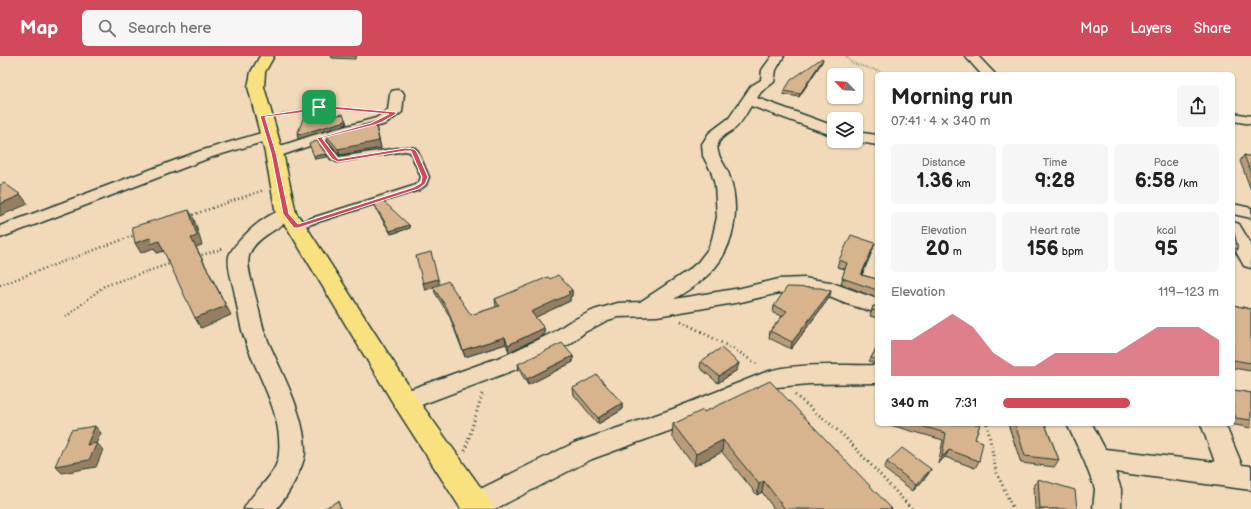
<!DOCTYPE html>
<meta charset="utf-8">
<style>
body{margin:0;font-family:"Balsamiq Sans",sans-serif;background:#f6f6f6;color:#222;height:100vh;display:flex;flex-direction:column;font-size:15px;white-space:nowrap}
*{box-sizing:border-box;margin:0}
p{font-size:13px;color:#767676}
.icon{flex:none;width:22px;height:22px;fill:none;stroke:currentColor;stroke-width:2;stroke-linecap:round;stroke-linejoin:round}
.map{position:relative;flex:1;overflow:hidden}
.sheet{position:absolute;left:875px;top:16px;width:360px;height:354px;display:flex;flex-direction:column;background:#fff;border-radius:6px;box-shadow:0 1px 3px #0004}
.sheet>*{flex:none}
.needle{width:26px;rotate:295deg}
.tools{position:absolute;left:827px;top:12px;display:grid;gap:8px}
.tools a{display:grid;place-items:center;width:36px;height:36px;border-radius:6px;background:#fff;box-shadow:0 1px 3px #0004;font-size:20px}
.pin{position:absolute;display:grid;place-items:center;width:34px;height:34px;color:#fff;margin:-17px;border-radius:8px;box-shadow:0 2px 6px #0006}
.round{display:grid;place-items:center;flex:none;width:42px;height:42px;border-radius:6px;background:#f6f6f6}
.summary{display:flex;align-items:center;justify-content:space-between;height:68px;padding:0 16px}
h1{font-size:22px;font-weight:600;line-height:30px}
.stats{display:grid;grid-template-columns:repeat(3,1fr);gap:6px;height:68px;padding:4px 16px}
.stats div{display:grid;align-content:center;border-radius:6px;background:#f6f6f6;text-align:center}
.stats b{font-size:20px;font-weight:600}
.stats small{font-size:11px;font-weight:400}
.stats p{font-size:11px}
.chart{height:112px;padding:8px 16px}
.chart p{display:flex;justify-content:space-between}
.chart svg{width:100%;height:72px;margin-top:4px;fill:#d1495b;opacity:.7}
ul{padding:0 16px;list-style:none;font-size:13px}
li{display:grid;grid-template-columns:64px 48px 1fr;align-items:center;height:30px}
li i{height:10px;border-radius:5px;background:#d1495b}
header{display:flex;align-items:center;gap:24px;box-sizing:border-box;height:56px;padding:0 20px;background:#d1495b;color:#fff}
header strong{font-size:19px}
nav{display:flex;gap:22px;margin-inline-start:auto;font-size:14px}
.search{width:280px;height:36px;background:#f6f6f6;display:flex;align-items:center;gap:10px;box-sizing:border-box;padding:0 14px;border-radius:6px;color:#767676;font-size:15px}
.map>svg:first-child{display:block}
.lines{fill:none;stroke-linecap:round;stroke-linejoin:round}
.service-casing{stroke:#1f3d34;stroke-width:3}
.minor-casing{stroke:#1f3d34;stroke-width:3}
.primary-casing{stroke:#1f3d34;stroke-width:3}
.path-far2{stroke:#1f3d34;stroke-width:2;stroke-dasharray:0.5 2;stroke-linecap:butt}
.path-far1{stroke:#1f3d34;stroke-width:2.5;stroke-dasharray:1 3;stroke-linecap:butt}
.path{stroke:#1f3d34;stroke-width:3;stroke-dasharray:1 3.5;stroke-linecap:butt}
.service{fill:#f1d9b9;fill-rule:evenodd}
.minor{fill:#f1d9b9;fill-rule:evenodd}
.primary{fill:#fae180;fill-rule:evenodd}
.wall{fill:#b99b7a;stroke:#1f3d34}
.shaded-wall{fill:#967e63;stroke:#1f3d34}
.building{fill:#d7b48e;stroke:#1f3d34}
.route{fill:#d1495b;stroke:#fff;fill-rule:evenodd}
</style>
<header>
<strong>Map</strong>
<div class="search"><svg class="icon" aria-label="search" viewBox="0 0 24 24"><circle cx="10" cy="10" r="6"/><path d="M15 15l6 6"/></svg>Search here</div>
<nav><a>Map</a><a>Layers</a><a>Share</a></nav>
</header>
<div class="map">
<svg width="1251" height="453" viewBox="0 0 1251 453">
<rect width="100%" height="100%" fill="#f1d9b9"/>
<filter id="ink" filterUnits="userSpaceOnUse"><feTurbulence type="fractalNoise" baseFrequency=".025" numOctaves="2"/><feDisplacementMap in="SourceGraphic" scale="8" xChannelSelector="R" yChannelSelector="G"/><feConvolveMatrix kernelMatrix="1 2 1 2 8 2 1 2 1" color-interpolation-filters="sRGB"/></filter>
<g filter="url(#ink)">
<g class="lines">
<!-- service casing -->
<g class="service-casing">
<path id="service" d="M316 80H322L339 101 405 91 415 92 418 95 429 121 426 129 419 134 299 172H293L291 170 293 168 413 130 419 126 421 121 410 96 405 95 337 106 331 103 315 82Z"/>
</g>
<!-- minor casing -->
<g class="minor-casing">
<path id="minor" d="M772 0H784L776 14 774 26 761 36 757 42 834 70V80L751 50C746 58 741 68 733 74 727 78 720 81 718 88 715 99 726 109 729 119 741 151 735 191 711 216 700 227 687 235 674 243L741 232 779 223 804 222 830 226 877 243V257L844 247 820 237 804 236 779 237 741 246 657 260 618 261 608 264 585 276 570 288 522 311 405 355 397 352 393 345 397 338 506 299 554 276 569 266 594 254 618 247 640 246 690 213 698 206 708 193 712 183 717 161 715 129 711 115 703 100 702 88 709 77 729 62 751 30 761 24 762 14Z
M965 0H978L995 18H981Z
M397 34 402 35 404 38 402 56 386 68 324 85 274 102 268 100 266 97 268 94 314 79 376 62 388 54 390 38 392 35Z
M1233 57 1251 60V68L1233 65Z
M268 75 273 77 276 80 273 83 212 101 0 182V170L200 95Z
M856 76 877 79V89L854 85H856Z
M1233 148 1251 152V162L1233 158Z
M286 153 292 154 295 158C286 171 254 180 249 200 246 212 253 228 255 239 259 252 261 267 266 280 280 315 306 358 305 397 304 411 286 443 276 453H244C253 434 277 421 279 397 283 355 255 317 243 278 239 264 237 248 234 234 232 224 227 211 229 200 232 191 243 181 250 174 260 165 273 156 286 153Z
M1233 166 1239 168 1251 188V212L1244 210 1233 190Z
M877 309V327L809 328 777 331 691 367 592 403 495 453H464L462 449 466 440 574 387 673 353 766 316C795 306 845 310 877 309Z
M1067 368H1092L1105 393 1215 406 1201 368H1225L1242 409 1251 410V434L1115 416 1121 433V453H1093L1095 433 1084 404Z"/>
</g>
<!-- primary casing -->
<g class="primary-casing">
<path id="primary" d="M260 0H274L265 16 264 31 283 97 296 157 306 170 414 338 489 443 493 453H461L396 352 288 173 276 158 265 97 248 31 251 16Z"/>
</g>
<!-- path-far2 -->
<path class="path-far2" d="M846 0 852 7 888 18
M325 50 360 55
M280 58 309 54"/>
<!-- path-far1 -->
<path class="path-far1" d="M189 160 264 134
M198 200 222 193
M0 229 135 179
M66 261 104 230 172 207"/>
<!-- path -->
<path class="path" d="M681 265 739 296 758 309
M795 339 842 378 912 453
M987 368 996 415 1013 453
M465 395 483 335"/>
<!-- service -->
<use href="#service" class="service"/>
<!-- minor -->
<use href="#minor" class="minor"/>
<!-- primary -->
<use href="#primary" class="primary"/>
</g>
<!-- wall -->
<path class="wall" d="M331 0H357L355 3 332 2Z
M822 6 799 41 783 38 784 35Z
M375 66 381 92 340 99 328 85 326 79Z
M1244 99 1251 101V134L1240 105Z
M373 146 409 169 410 172 391 178 374 150Z
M1233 173 1238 193 1233 199Z
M875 187 873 193 862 219 877 223V242L841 228 845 213 837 211 839 204Z
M550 223 572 234V240L570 241V245L535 261 544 272V279L509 296 506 288 465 301 449 259 435 237 434 231 425 234 439 228 471 259 496 251 495 243Z
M831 235 829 242 791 293 769 282 770 275 782 260 773 257 774 250Z
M1233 249 1251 253V315L1233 312Z
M873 250 877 251V262L870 260 871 257Z
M877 291V308L869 305 871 302Z
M573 300V306L528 329 519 314 518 308Z
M701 305 737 314 718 327 700 312Z
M573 332 622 347V354L598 368 574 339Z
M1233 334 1251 337V372L1230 368H1233Z
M704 356 892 453H774L762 436 757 439 722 396 694 410 672 380 673 368Z
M887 368H980L975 383 979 405 975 412 945 401 938 408 943 384Z
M1008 368H1045L1059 404 1054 411 1021 407Z
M887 406 931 413 927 420 913 435 884 413Z
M1038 423 1077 453H1035L1034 430Z"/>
<!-- shaded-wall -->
<path class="shaded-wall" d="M823 3 822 6 799 41 800 38Z
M330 39 331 42 321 66 320 63Z
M346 65 347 68 298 83 297 79Z
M375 66 381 92 340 99 338 93Z
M326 98 327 101 315 103 314 100Z
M21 139 28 148 0 160V148Z
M189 154 194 163 202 189 196 191 231 259 201 272 195 262Z
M409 169 410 172 391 178 390 175Z
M150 182 159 185 164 195 157 197 154 192 141 197 135 187Z
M875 187 873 193 859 226 861 219Z
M438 223 440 230 425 234 423 227Z
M572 234V240L570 241V245L532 263 531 256Z
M831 235 829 242 791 293 792 286Z
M544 272V279L509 296 508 289Z
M505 281 506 288 465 301 463 294Z
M573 300V306L528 329 527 323Z
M739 307 737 314 718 327 719 320Z
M622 347V354L598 368V362Z
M95 370 101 377 93 395 87 389Z
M723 384 722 396 694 410 696 398Z
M97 387 103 394 96 411 62 417 55 410Z
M949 394 945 401 938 408 942 401Z
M931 413 927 420 913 435 916 429Z
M764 425 762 436 757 439 759 428Z"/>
<!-- building -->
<path class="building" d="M822 2 823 3 800 38 784 35 791 24Z
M330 39 320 63 343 58 346 65 297 79 311 41Z
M375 66 379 85 338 93 326 79Z
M317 85 326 98 314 100 309 88Z
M1244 99 1251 101V117Z
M4 127 21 139 0 148V129Z
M382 144 409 169 390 175 373 146Z
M189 154 197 180 191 182 226 250 195 262 159 185 151 188 150 182 135 187 132 171Z
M1233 173 1238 193 1233 192Z
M851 179 875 187 861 219 877 223V234L842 222 847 207 839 204Z
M431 196 438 223 423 227 416 200Z
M558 219 572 234 568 236 570 238 531 256 544 272 508 289 505 281 463 294 447 252 433 231 448 225 471 259 499 250 495 243 548 221 550 223Z
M787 231 821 232 831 235 792 286 770 275 787 255 774 250Z
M1233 249 1251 253V307L1233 304Z
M873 250 877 251V255L872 254Z
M562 287 573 300 527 323 518 308Z
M877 291V304L871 302Z
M721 292 739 307 719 320 701 305Z
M597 319 622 347 598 362 573 332Z
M770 325 892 453H785L764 425 759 428 723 384 696 398 673 368 703 354 704 356Z
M1233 334 1251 337V364L1236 362 1233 355Z
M914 368H980L975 383 983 386 979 405 949 394 942 401 946 377Z
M1015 368H1045L1059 404 1025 400Z
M95 370 87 389 97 387 89 404 55 410 71 374Z
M902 392 931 413 916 429 887 406Z
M1038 423 1075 434 1077 453H1040Z
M338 445 341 453H323Z"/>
</g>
<!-- route -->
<path class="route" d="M319 49 396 56V58L382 66 374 69 322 82 338 103 405 92 414 93 417 96 428 121 425 128 418 133 298 172H294L283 158 271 97 260 60 306 53ZM319 52 389 58 371 67 317 82 332 103 338 106 405 95H411L422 121 421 127 414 131 298 168 289 158 276 97 265 61 307 56Z"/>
</svg>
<div class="tools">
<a><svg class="needle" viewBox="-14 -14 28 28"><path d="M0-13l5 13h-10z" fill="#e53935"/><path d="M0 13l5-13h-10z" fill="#767676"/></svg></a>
<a><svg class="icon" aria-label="layers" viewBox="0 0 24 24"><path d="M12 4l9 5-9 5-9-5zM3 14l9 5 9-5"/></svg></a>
</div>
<div class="pin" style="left:319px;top:51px;background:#1e9e55"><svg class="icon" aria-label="arrive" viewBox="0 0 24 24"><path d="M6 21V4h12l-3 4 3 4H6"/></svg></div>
<section class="sheet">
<div class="summary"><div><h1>Morning run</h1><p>07:41 · 4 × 340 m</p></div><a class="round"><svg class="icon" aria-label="share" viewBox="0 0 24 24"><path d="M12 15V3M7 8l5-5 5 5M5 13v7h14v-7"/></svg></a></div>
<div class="stats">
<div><p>Distance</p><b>1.36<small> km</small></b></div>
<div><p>Time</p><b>9:28</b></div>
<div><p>Pace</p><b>6:58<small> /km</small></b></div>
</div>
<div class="stats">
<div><p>Elevation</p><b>20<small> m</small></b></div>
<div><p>Heart rate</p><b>156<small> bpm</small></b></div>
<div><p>kcal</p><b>95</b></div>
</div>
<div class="chart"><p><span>Elevation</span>119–123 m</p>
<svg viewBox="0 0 160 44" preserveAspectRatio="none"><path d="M0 44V22L10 22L20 14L30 6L40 14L50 30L60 38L70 38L80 30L90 30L100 30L110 30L120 22L130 14L140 14L150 14L160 22V44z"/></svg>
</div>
<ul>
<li><b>340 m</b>7:31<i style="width:59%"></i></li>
</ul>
</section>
</div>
